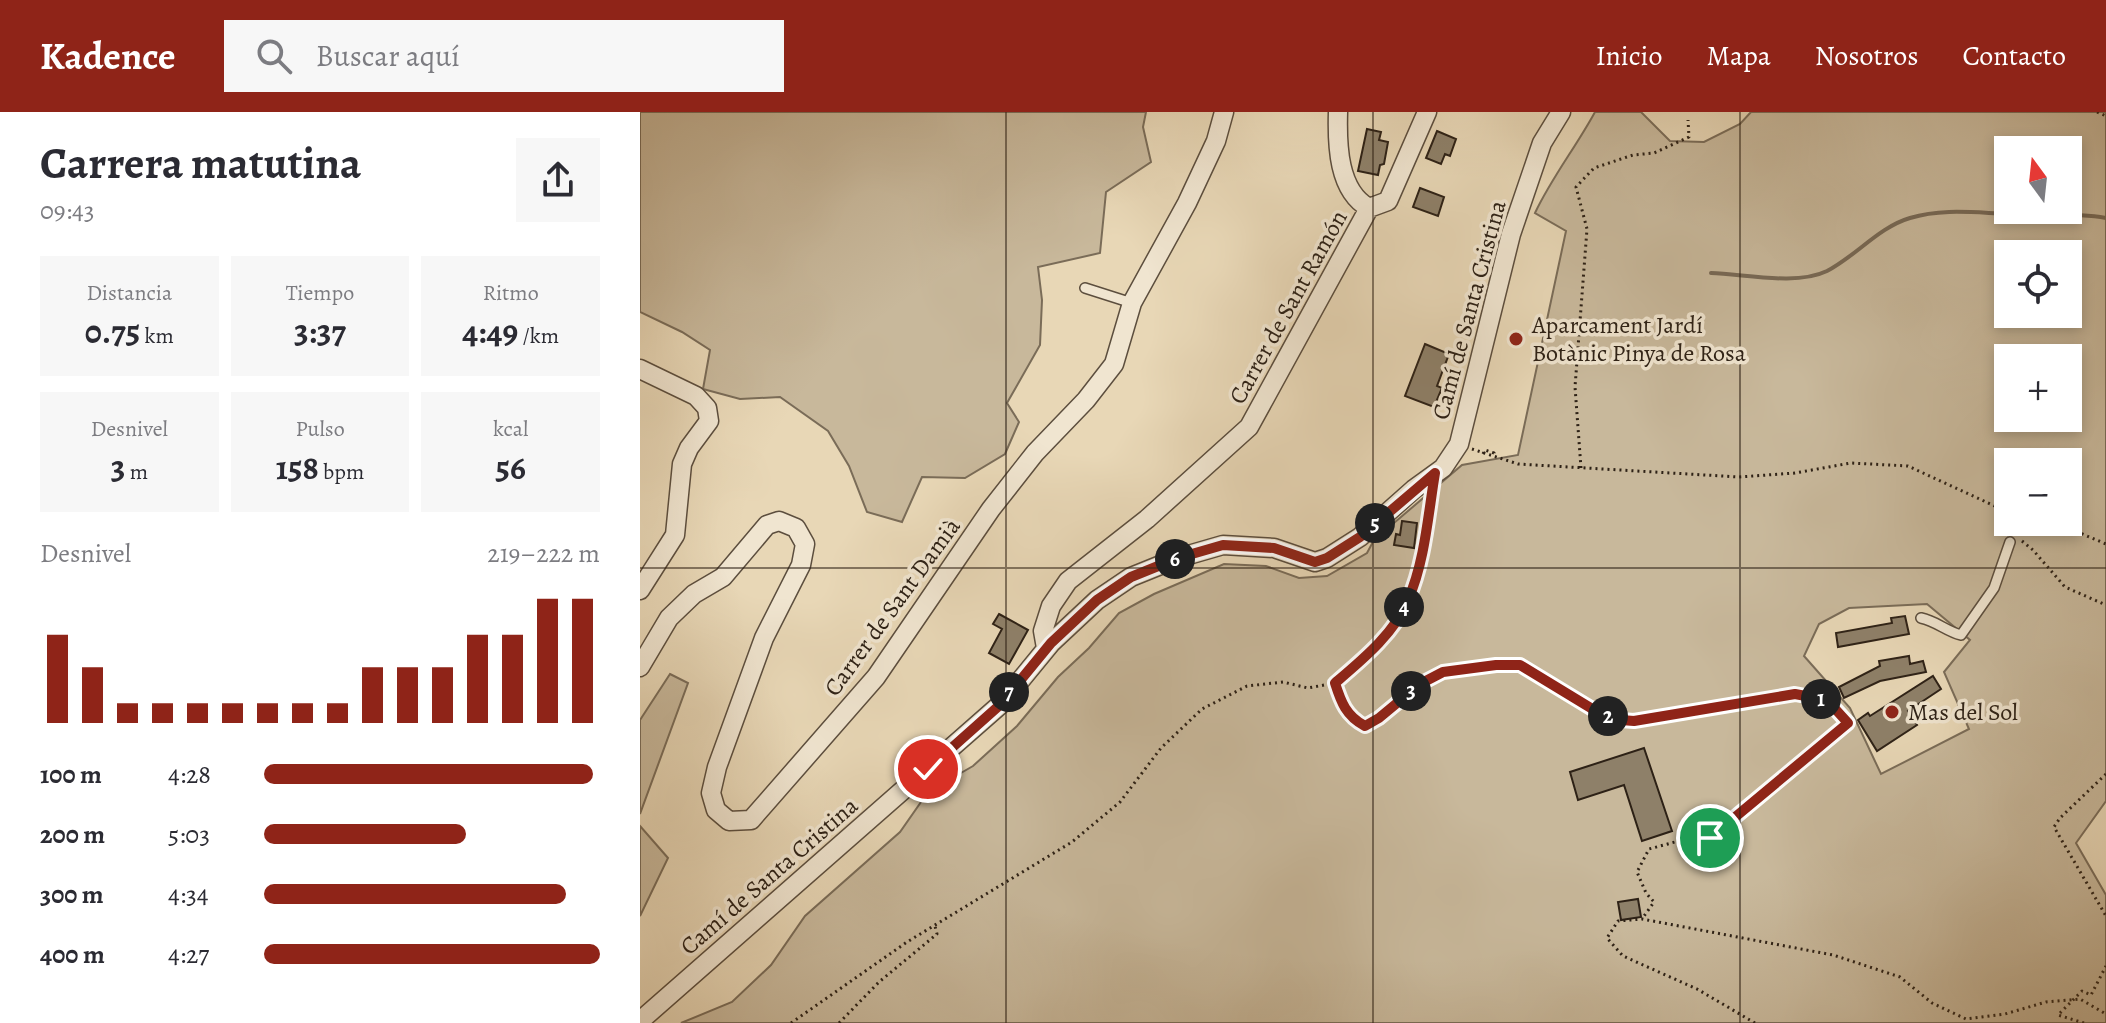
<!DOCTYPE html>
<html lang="es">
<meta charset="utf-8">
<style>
body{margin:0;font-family:Alegreya,serif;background:#f7f7f7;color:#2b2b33;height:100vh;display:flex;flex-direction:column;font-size:30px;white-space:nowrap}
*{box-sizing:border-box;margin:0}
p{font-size:26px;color:#7c7c81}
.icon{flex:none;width:44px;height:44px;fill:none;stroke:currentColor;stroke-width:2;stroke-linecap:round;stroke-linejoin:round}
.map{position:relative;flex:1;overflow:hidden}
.sheet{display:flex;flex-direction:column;background:#fff;width:640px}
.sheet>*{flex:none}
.needle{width:52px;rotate:345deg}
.buttons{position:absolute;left:1354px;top:24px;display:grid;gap:16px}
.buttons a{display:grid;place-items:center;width:88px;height:88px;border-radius:0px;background:#fff;box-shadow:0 4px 12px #0003;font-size:40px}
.pin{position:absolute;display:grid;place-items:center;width:68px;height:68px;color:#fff;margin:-34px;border:4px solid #fff;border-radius:50%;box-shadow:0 2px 8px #0007}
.km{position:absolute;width:40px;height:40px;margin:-20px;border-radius:50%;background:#222;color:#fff;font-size:22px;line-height:40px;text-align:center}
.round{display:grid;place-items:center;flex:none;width:84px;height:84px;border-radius:0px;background:#f7f7f7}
.summary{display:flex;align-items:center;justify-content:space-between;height:136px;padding:0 40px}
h1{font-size:44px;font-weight:700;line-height:60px}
.metrics{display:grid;grid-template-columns:repeat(3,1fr);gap:12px;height:136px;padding:8px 40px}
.metrics div{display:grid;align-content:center;border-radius:0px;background:#f7f7f7;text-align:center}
.metrics b{font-size:34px;font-weight:700}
.metrics small{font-size:22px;font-weight:400}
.metrics p{font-size:22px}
.chart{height:224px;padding:16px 40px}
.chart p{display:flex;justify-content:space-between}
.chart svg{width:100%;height:144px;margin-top:8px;stroke:#8f2418;stroke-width:6}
ul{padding:0 40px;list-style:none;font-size:26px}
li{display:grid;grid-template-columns:128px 96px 1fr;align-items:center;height:60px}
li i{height:20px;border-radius:10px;background:#8f2418}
header{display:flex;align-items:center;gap:48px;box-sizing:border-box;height:112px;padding:0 40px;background:#8f2418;color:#fff}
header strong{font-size:38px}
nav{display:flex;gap:44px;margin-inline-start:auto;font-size:28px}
.search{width:560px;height:72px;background:#f7f7f7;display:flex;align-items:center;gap:20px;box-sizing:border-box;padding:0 28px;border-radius:0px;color:#7c7c81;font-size:30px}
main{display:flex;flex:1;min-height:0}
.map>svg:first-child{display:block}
.green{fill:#c8b89b;stroke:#7a6c58;stroke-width:2;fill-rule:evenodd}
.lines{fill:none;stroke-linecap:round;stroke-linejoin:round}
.stream{stroke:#776956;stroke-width:4}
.building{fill:#8e8069;stroke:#2d2116;stroke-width:2}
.service-casing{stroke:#5c4e3e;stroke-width:12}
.minor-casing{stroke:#5c4e3e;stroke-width:21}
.path{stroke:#2d2116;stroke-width:3;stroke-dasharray:2 4;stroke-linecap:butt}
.service{stroke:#f0e5d0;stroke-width:9}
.minor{stroke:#f0e5d0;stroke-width:18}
.route-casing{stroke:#fff;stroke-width:16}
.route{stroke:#8f2418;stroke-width:10}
.grid{fill:none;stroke:#2d2116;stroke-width:2;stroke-opacity:0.55}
.poi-dot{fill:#8f2418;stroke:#f0e5d0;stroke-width:3}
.labels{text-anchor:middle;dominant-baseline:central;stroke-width:7;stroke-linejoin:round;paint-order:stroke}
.street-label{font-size:24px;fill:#2d2116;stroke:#f0e5d0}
.poi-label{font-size:24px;fill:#2d2116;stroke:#f0e5d0;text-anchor:start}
</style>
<header>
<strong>Kadence</strong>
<div class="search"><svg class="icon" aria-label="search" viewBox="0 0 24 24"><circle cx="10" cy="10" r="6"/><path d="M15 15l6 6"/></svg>Buscar aquí</div>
<nav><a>Inicio</a><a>Mapa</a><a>Nosotros</a><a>Contacto</a></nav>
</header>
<main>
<section class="sheet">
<div class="summary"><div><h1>Carrera matutina</h1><p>09:43</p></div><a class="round"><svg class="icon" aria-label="share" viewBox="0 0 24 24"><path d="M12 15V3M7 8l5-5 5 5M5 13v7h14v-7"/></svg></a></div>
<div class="metrics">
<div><p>Distancia</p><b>0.75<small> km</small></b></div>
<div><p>Tiempo</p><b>3:37</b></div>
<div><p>Ritmo</p><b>4:49<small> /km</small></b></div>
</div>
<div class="metrics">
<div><p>Desnivel</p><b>3<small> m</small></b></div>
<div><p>Pulso</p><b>158<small> bpm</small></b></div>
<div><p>kcal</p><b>56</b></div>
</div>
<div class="chart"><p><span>Desnivel</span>219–222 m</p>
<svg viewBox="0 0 160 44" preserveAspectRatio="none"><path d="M5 44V17M15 44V27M25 44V38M35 44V38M45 44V38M55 44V38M65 44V38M75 44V38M85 44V38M95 44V27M105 44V27M115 44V27M125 44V17M135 44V17M145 44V6M155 44V6"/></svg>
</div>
<ul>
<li><b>100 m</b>4:28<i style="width:98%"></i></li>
<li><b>200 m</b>5:03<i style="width:60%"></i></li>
<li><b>300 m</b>4:34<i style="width:90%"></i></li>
<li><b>400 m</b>4:27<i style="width:100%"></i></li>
</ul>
</section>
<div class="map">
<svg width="1466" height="911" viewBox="0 0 1466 911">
<rect width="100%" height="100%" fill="#e8d7b6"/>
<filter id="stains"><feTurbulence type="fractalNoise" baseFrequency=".0025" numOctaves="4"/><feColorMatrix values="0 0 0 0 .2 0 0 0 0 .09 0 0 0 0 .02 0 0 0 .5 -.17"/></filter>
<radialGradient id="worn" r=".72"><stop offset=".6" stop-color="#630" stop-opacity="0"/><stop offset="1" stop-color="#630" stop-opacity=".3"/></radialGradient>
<!-- green -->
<path class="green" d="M0 0H506L503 15 511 50 466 80 460 141 398 155 402 188 400 233 367 291 379 310 365 342 325 366 282 365 262 410 227 400 209 354 188 319 140 285 100 287 63 277 70 238 42 220 0 200Z
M955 0H1001L1030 29 1064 30 1100 12 1111 0H1466V689L1436 731 1466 783V911H41L92 890 131 853 165 804 260 720 288 680 333 654 377 614 418 565 449 536 479 501 514 482 584 452 626 454 659 466 687 464 727 441 734 428 822 353 878 343 926 119 895 101C912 65 936 35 955 0ZM1368 38H1428V98H1368ZM1368 142H1428V202H1368ZM1368 246H1428V306H1368ZM1368 350H1428V410H1368ZM1287 492 1330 528 1304 560 1329 617 1241 662 1210 596 1164 544 1179 512 1209 496Z
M30 562 48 571 0 702V608Z
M0 714 28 746 0 804Z"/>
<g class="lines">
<!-- stream -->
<path class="stream" d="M1071 161C1105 162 1156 174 1187 159 1216 144 1239 115 1270 106 1306 95 1343 102 1380 102 1409 103 1437 101 1466 106"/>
</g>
<!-- building -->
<path class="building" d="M727 17 741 20 739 28 748 30 744 52 740 53 738 63 718 59Z
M797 19 816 27 810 44 805 42 801 52 786 46Z
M780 76 804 85 798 104 773 95Z
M785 232 809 242 797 274 802 276 794 295 765 284Z
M762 409 777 411 774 436 754 433 756 422 760 423Z
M359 502 388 518 369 552 349 541 362 517 353 512Z
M1265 504 1269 522 1198 535 1196 521 1252 511 1251 506Z
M1269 544 1270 552 1283 549 1286 560 1240 569 1204 586 1199 575 1240 554 1239 549Z
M1293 564 1301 577 1268 599 1277 613 1237 639 1218 608 1228 601 1230 604Z
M1004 636 1032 719 1002 729 984 673 938 688 930 660Z
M998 787 1001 805 981 808 978 790Z"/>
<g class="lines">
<!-- service casing -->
<g class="service-casing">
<path id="service" d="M445 176 492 191
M1281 506C1296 509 1306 519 1321 523L1354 476 1370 430"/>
</g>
<!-- minor casing -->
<g class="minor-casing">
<path id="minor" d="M698 0C697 33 698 79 729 96
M0 257 56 284 67 296 69 309 49 336 42 352 35 423 0 478
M406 536 403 519 411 494 428 469 507 407 609 315 729 96 748 89 787 0
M0 555 29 506 54 482 83 465 127 413 139 409 156 416 165 432 161 453 124 526 77 655 71 681 76 698 89 709 111 708 236 565 351 397 395 341 446 288 474 252 492 191 547 91 576 29 584 0
M0 909 361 592 411 531 457 488 491 465 538 446 583 433 634 436 675 450 687 446 720 425 774 377 803 356 819 332 871 122 902 31 921 0"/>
</g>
<!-- path -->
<path class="path" d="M1457 0 1466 4
M832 337 878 352 1099 365 1155 361 1211 351 1268 354 1359 396 1368 405
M843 342 845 338 854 341 853 344
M941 356 935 275 947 117 936 75 954 56 993 43 1014 41 1049 25 1048 8
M1370 410 1371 419
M1414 410 1466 432
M1382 429 1393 438 1425 475 1466 493
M695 571C701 590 706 604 725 614L739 606 780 572 803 560 856 553H880L959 601 981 608 994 609 1049 598 1082 595 1155 582 1187 588 1208 611 1070 726 1035 730 1009 737 997 760 1006 781 1014 790 1002 807
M1466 662 1420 706 1414 715 1466 804
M151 911 267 830 432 730 480 690 521 636 562 597 607 574 643 570 668 576 695 571 747 521 768 490 783 439 792 383
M199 911 239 870 297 822 295 814
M1115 911 1057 877 983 844 967 826 978 809 1002 807 1193 843 1260 865 1292 891 1326 907 1365 902 1406 890 1440 887 1466 902
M1444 911 1418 903 1442 879 1451 883 1466 854"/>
<!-- service -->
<use href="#service" class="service"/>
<!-- minor -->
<use href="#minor" class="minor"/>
</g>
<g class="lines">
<!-- route casing -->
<g class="route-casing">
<path id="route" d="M288 657 361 592 411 531 457 488 491 465 538 446 583 433 634 436 675 450 687 446 720 425 795 361C788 403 785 449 768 488 755 521 722 548 695 571 701 590 706 604 725 614L739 606 780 572 803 560 856 553H880L959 601 981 608 994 609 1155 582 1187 588 1208 611 1070 726"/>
</g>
<!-- route -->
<use href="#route" class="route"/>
</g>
<!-- grid -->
<path class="grid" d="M366 0V911M733 0V911M1100 0V911M0 456H1466"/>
<!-- markers -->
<g class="poi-dot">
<circle cx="876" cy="227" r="8"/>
<circle cx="1252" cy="600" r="8"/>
</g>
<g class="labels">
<!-- street labels -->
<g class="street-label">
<text transform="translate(648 195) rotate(-61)">Carrer de Sant Ramón</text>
<text transform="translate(829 198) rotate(-75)">Camí de Santa Cristina</text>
<text transform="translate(252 495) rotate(-54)">Carrer de Sant Damià</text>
<text transform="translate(129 764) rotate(-41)">Camí de Santa Cristina</text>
</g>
<!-- poi labels -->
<g class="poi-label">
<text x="892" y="213">Aparcament Jardí<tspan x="892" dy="28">Botànic Pinya de Rosa</tspan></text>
<text x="1268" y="600">Mas del Sol</text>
</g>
</g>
<rect width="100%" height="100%" filter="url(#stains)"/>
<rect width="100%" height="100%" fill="url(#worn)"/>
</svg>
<div class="buttons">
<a><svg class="needle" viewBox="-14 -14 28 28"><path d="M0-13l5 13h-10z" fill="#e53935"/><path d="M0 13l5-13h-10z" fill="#7c7c81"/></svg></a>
<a><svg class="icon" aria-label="locate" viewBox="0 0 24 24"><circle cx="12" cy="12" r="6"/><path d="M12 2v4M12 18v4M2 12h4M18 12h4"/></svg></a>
<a>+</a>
<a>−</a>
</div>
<div class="pin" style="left:1070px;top:726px;background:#1e9e55"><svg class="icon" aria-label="arrive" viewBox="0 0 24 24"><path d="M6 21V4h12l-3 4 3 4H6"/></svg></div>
<div class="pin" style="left:288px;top:657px;background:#d93025"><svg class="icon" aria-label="check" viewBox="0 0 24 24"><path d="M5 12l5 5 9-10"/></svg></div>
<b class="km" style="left:1181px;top:587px">1</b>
<b class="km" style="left:968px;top:604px">2</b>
<b class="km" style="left:771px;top:579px">3</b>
<b class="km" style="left:764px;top:495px">4</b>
<b class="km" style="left:735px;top:411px">5</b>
<b class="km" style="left:535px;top:447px">6</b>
<b class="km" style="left:369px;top:580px">7</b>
</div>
</main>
